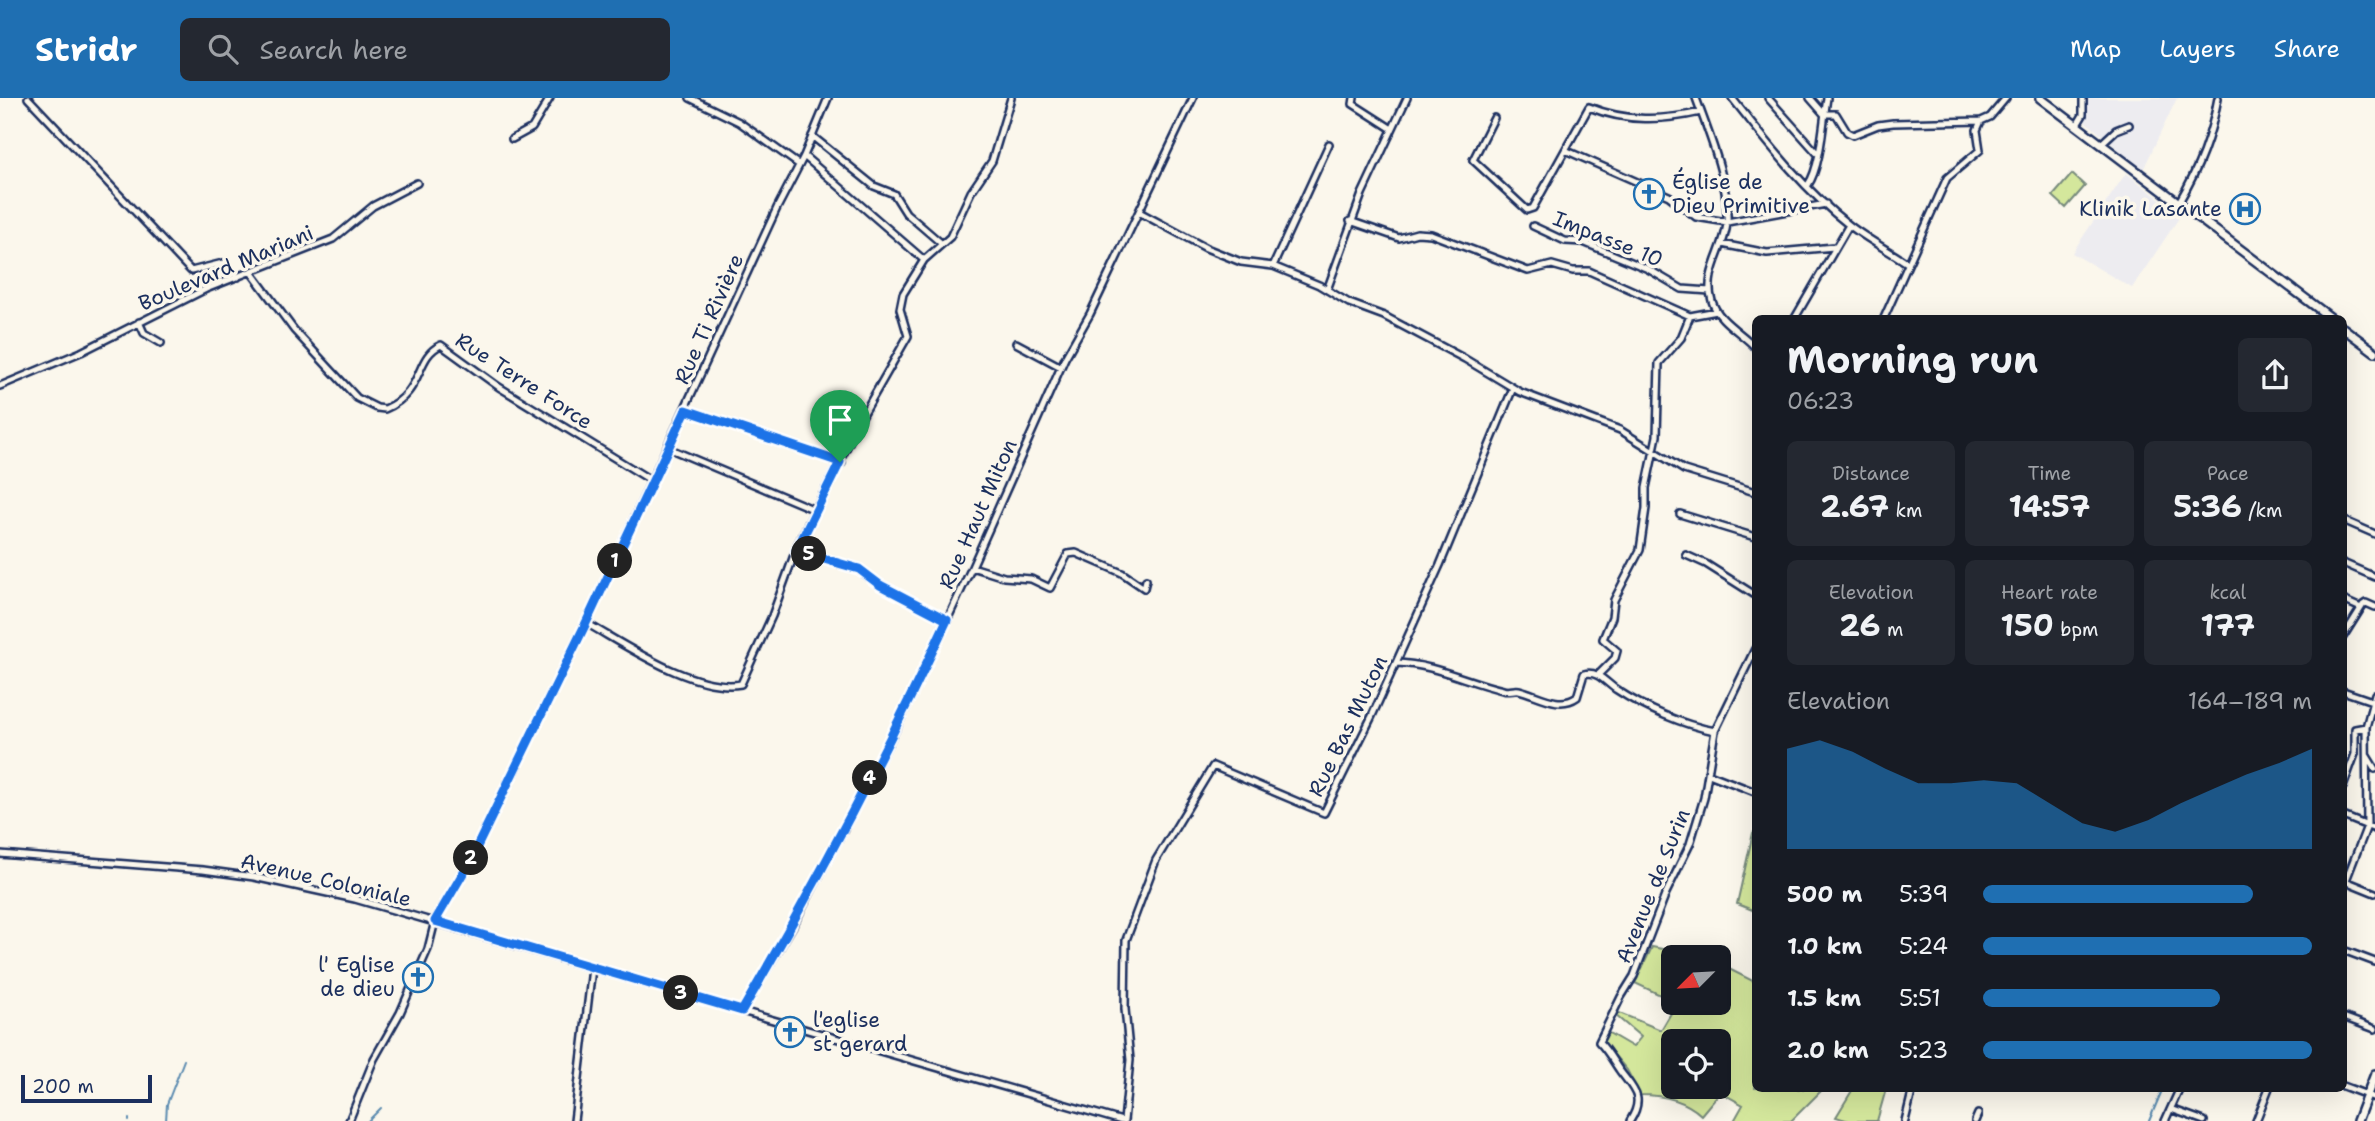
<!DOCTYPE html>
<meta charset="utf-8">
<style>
body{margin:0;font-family:"Shantell Sans",sans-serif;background:#242831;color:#f1f3f6;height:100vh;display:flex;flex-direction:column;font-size:26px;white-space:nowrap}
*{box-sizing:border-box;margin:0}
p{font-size:23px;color:#9ea1a6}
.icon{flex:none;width:38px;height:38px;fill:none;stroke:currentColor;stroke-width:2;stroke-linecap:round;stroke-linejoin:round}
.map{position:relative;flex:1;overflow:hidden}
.drawer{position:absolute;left:1752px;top:217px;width:595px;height:777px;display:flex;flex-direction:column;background:#171b24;border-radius:10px;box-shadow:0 7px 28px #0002}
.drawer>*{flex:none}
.needle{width:46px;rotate:246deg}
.tools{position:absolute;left:1661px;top:847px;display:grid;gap:14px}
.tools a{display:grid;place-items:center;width:70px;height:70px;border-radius:10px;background:#171b24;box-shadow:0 7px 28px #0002;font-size:35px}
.scale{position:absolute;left:21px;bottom:18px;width:131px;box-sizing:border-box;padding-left:7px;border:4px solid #1b2f5e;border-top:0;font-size:19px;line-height:24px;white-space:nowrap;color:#1b2f5e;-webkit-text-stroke:5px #fbf7ec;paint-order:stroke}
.pin{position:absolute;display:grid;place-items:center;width:60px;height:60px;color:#fff;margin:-72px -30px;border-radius:50% 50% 50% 0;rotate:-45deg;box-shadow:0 0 7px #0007}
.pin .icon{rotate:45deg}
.km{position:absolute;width:35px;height:35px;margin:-18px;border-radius:50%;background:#222;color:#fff;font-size:19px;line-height:35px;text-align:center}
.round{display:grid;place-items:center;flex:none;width:74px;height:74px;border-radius:10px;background:#242831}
.head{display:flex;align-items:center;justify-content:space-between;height:119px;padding:0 35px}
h1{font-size:38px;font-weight:700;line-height:52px}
.stats{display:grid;grid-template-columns:repeat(3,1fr);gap:10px;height:119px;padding:7px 35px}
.stats div{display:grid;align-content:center;border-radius:10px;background:#242831;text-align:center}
.stats b{font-size:30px;font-weight:700}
.stats small{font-size:19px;font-weight:400}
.stats p{font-size:19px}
.chart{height:196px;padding:14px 35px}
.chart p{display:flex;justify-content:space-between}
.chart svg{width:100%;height:126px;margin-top:7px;fill:#1f6fb2;opacity:.7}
ul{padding:0 35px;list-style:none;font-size:23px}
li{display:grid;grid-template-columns:112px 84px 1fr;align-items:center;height:52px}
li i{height:18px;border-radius:9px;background:#1f6fb2}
header{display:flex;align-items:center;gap:42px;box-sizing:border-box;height:98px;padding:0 35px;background:#1f6fb2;color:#fff}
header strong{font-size:33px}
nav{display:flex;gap:38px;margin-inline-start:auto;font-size:24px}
.search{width:490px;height:63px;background:#242831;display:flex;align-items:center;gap:18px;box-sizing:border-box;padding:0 24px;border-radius:10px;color:#9ea1a6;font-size:26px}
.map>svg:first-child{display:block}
.built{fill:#edecf0}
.green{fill:#d4e79c;stroke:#788b7d;stroke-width:2;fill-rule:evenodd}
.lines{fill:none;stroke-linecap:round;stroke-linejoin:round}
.stream{stroke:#5b8bb0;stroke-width:2}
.street-casing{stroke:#1b2f5e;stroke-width:10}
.secondary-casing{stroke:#1b2f5e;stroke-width:12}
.street{stroke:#fbf7ec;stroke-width:5}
.secondary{stroke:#fbf7ec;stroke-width:7}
.route-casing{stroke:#fff;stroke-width:14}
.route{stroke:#1a73e8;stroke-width:9}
.labels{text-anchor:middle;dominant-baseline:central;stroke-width:7;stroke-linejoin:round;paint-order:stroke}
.poi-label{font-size:21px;fill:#1b2f5e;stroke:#fbf7ec;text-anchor:start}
.street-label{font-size:21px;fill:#1b2f5e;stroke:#fbf7ec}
</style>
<header>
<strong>Stridr</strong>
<div class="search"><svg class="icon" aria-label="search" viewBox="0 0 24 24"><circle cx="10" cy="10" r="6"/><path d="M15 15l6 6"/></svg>Search here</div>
<nav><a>Map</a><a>Layers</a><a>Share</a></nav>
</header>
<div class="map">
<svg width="2375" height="1023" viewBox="0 0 2375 1023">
<rect width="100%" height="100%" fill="#fbf7ec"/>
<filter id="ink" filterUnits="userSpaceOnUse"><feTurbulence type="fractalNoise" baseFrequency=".0143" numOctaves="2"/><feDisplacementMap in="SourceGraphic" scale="14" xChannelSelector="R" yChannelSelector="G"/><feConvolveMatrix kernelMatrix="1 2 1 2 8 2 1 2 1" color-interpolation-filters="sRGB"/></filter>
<g filter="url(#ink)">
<!-- built -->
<path class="built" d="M2085 0H2177L2143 72 2085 23Z
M2126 75 2181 117 2132 190 2072 155Z"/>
<!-- green -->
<path class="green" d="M2072 76 2085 88 2066 110 2053 98Z
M1753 735 1755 736V813L1737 806Z
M1652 849 1705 859H1673V903L1635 885Z
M1719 866 1755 884V990L1823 991 1791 1023H1734L1743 1007 1720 994 1701 1017C1684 1001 1662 997 1640 997L1627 972 1603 944 1607 934 1633 949 1641 939 1615 917 1617 914 1661 932 1677 905H1718ZM1673 943H1718V989H1673Z
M1853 991H1886L1877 1023H1849L1836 1019Z"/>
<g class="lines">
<!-- stream -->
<path class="stream" d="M129 1023V1021
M166 1023 167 1006 184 962
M368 1023 381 1010
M2149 1023 2163 990"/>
<!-- street casing -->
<g class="street-casing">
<path id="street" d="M28 0 191 173 223 165 238 179
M690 0 739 24 798 66
M1354 0 1353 6 1392 31
M1696 0C1710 39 1729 83 1727 125 1725 151 1703 175 1712 203 1718 223 1741 234 1755 249
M1732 0C1767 44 1804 92 1849 127 1867 141 1888 152 1907 165
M1768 0 1817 55
M1810 0 1824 16H1836L1847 34 1853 37 1878 27 1893 25 1981 23 1990 19 2006 0
M1494 20 1473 62 1527 112 1533 110 1589 9C1626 24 1662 23 1701 14
M2077 27 2083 17V0
M812 38 874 88 894 96 906 115 942 146
M512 41 532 30 550 0
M2102 45 2116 32 2129 27
M1565 52 1669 98 1696 119 1727 124 1826 106
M804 58 924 162
M1808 87C1821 68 1823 24 1827 0
M2179 104C2199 70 2211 39 2218 0
M1139 114 1206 150 1241 164 1273 168 1319 187 1349 205 1384 218 1465 261 1520 294 1620 332 1684 372 1755 394
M1350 123 1399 140 1417 135 1431 136 1528 173 1552 167 1573 173H1589L1690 218 1717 213
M1533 128 1565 143 1583 144 1648 171 1682 191 1710 193
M1722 146 1767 155 1834 149
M1273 168 1329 46
M251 174 294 232 357 300 377 310 385 311C425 294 414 259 441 247L499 289 652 383
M1327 192 1362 96 1407 0
M1795 220 1849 127
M1884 220 1947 80 1980 52 1977 32 1981 23
M139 224 144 235 161 245
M1016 245 1061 269
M0 288 81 254 206 191 333 141 373 108 417 85
M686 312 842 365
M668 350 815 412
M1680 416 1755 439
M2343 422 2375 436
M796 453 858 471 880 487 947 522
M1686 457 1706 466 1755 497
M2343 465 2375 479
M972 469 1004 479 1031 481 1050 490 1068 456 1076 455 1122 475 1144 490 1146 482
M2343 502 2361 510
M586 525C627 548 693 594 741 586L772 518 798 446 864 315 908 238 900 211 903 196 924 162 950 139 971 94 992 63 1011 0
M2343 539 2363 507 2366 505 2375 509
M1396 565C1434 566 1467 584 1503 592 1509 594 1514 591 1519 592 1537 596 1559 612 1577 599L1584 576C1598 572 1606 585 1617 592 1644 610 1683 627 1715 633
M1598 577 1615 560 1617 553 1603 541 1612 519 1614 502 1640 452 1646 410V390L1657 338 1659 265 1681 240 1690 218
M2343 593 2372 603
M2367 658 2375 671
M1709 676 1755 694
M2343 689 2355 656V631L2366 629
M2343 718 2375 731
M0 756 203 772 254 779 355 801 1122 1023
M2343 782 2375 795
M2343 790 2367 728 2366 629 2375 596
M2343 852 2375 864
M742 913 795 824 897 629 972 469 1065 260 1090 216 1193 0
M2343 919 2375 931
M2343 988 2375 1000
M2171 1011 2204 1023
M349 1023 374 961 400 915 428 851 435 823 469 765 586 525 777 110 804 58 828 0
M574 1023 592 870
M1124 1023 1130 962 1125 911 1126 842 1156 762 1213 668 1324 715 1372 618 1440 467 1513 290
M1630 1023C1645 999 1634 992 1620 973 1613 963 1608 953 1599 944L1621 899 1634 878 1666 795 1690 746 1704 700 1715 633 1755 551
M1905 1023 1913 990
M1975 1023 1978 1016
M2165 1023 2180 990
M2256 1023 2269 990"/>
</g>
<!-- secondary casing -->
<g class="secondary-casing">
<path id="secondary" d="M2040 0 2331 220
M2343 230 2375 254
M2357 1023 2375 976"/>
</g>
<!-- street -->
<use href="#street" class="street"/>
<!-- secondary -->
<use href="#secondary" class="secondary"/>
</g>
</g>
<g class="lines" filter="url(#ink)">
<!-- route casing -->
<g class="route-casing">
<path id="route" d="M686 312 840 364 796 453 859 471 880 487 947 522C885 656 816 786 742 913L435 823 469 765 586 525Z"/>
</g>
<!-- route -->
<use href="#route" class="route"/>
</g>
<!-- icons -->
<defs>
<g id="church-ring" transform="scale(1.575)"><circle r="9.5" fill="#fbf7ec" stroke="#1f6fb2" stroke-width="1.5"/><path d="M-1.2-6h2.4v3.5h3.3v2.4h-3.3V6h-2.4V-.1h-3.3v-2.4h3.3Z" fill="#1f6fb2"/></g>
<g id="hospital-ring" transform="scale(1.575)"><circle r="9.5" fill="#fbf7ec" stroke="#1f6fb2" stroke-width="1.5"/><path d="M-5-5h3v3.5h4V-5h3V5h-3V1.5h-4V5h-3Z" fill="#1f6fb2"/></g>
</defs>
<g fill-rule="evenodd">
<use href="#church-ring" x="1649" y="96"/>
<use href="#hospital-ring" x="2245" y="111"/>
<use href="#church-ring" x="418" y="879"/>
<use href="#church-ring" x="790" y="934"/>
</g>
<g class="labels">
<!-- poi labels -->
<g class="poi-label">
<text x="1672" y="84">Église de<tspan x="1672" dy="24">Dieu Primitive</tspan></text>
<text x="2222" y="111" text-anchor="end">Klinik Lasante</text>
<text x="395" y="867" text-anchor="end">l' Eglise<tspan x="395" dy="24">de dieu</tspan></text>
<text x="813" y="922">l'eglise<tspan x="813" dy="24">st gerard</tspan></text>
</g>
<!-- street labels -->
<g class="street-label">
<text transform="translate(1608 141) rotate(22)">Impasse 10</text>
<text transform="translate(226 170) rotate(-23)">Boulevard Mariani</text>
<text transform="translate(709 221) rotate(-66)">Rue Ti Rivière</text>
<text transform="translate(524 283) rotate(33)">Rue Terre Force</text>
<text transform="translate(978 416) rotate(-66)">Rue Haut Miton</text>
<text transform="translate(1348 628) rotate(-64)">Rue Bas Muton</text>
<text transform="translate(326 782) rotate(13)">Avenue Coloniale</text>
<text transform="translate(1653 788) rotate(-68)">Avenue de Surin</text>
</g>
</g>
</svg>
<div class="tools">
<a><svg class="needle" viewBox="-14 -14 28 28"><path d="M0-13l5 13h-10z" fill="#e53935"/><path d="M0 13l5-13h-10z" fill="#9ea1a6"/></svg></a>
<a><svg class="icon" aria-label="locate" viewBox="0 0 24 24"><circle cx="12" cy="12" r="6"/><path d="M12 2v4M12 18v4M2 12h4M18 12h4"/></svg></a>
</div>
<div class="scale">200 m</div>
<div class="pin" style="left:840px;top:364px;background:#1e9e55"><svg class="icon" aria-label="arrive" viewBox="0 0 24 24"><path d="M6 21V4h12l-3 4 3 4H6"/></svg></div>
<b class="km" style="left:615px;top:463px">1</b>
<b class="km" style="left:471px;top:760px">2</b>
<b class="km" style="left:681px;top:895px">3</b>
<b class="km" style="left:870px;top:680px">4</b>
<b class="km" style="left:809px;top:456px">5</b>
<section class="drawer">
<div class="head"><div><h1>Morning run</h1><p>06:23</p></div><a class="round"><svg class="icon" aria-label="share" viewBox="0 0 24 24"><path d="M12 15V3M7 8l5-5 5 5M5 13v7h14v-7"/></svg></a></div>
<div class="stats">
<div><p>Distance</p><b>2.67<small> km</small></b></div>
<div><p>Time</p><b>14:57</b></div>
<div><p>Pace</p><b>5:36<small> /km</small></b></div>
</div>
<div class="stats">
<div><p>Elevation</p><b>26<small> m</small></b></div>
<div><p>Heart rate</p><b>150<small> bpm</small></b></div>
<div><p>kcal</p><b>177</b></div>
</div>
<div class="chart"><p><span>Elevation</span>164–189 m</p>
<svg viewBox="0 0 160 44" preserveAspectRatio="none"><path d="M0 44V9L10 6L20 10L30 16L40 21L50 21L60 20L70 21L80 28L90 35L100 38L110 34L120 28L130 23L140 18L150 14L160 9V44z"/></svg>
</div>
<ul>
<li><b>500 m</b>5:39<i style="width:82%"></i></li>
<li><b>1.0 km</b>5:24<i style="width:100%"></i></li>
<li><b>1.5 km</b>5:51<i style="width:72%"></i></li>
<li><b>2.0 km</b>5:23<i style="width:100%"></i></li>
</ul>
</section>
</div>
